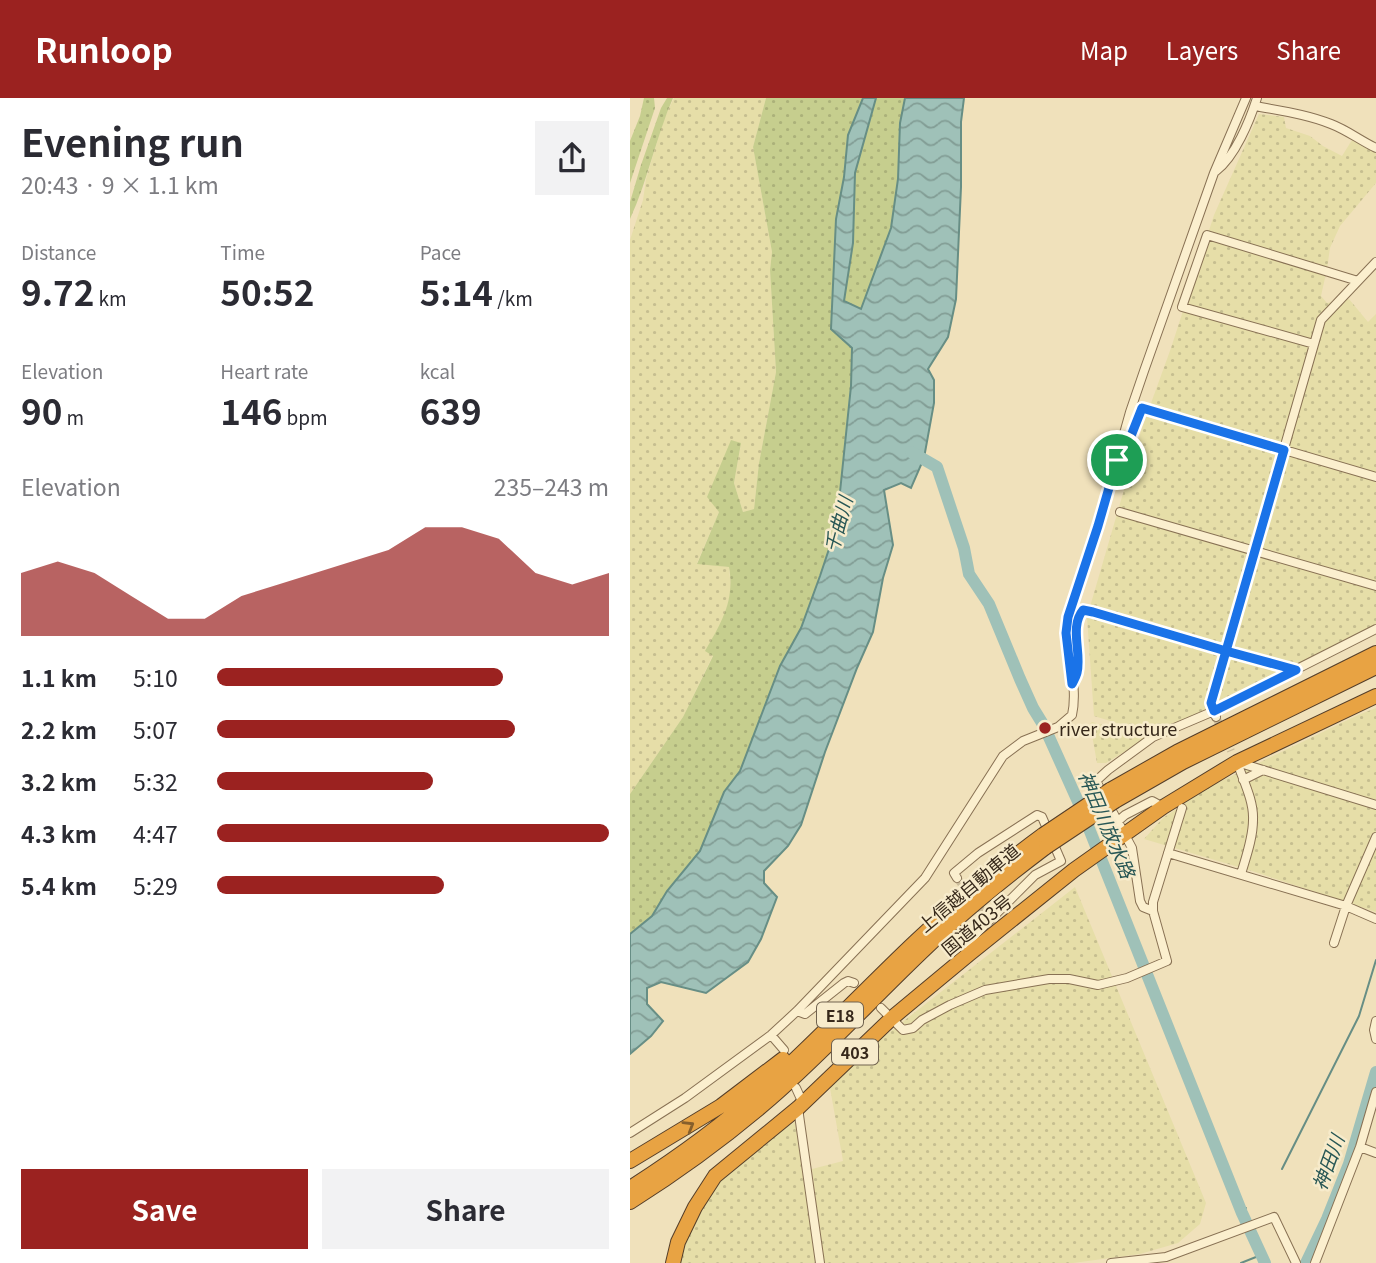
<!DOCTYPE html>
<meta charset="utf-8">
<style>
body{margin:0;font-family:Georgia,"Noto Sans JP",serif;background:#f2f2f3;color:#2b2b33;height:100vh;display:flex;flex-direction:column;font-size:26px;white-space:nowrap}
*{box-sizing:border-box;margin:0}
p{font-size:23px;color:#7c7c81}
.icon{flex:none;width:38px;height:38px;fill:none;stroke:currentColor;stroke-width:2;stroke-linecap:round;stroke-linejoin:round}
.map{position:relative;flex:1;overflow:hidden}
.sheet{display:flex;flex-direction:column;background:#fff;width:630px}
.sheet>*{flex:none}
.pin{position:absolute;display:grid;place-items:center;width:60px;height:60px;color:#fff;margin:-30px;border:4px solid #fff;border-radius:50%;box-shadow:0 2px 7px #0007}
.round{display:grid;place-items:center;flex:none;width:74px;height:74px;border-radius:0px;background:#f2f2f3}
.head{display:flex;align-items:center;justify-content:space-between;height:119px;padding:0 21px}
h1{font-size:38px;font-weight:700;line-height:52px}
.stats{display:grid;grid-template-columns:repeat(3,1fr);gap:10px;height:119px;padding:7px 21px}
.stats div{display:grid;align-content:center}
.stats b{font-size:35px;font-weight:700}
.stats small{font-size:19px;font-weight:400}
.stats p{font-size:19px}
.chart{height:196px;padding:14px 21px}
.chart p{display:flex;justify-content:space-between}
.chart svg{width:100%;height:126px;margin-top:7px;fill:#9b2220;opacity:.7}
.button{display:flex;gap:14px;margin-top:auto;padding:14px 21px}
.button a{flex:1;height:80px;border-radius:0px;background:#9b2220;color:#fff;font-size:28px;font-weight:700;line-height:80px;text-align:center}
.button a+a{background:#f2f2f3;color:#2b2b33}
ul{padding:0 21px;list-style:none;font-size:23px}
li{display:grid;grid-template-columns:112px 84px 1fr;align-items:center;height:52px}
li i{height:18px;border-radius:9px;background:#9b2220}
header{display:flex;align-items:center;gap:42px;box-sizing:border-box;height:98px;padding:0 35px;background:#9b2220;color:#fff}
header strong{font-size:33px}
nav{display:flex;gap:38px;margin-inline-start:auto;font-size:24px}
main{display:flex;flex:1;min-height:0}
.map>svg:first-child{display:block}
.farmland{fill:url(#farmland-dots)}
.grass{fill:url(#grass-dots)}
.water{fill:url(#water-waves);stroke:#678e85;stroke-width:2}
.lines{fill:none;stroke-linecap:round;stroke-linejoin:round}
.stream{stroke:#678e85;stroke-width:2}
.river{stroke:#9fc1b8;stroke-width:12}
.street-tunnel{stroke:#cbbc9b;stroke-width:8;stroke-dasharray:8 4;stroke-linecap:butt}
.street-casing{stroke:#887154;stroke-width:10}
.highway-casing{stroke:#553e29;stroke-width:16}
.street{stroke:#fbefce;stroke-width:8}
.highway{stroke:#e8a343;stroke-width:14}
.highway-bridge-casing{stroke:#553e29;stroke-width:16;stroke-linecap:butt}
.highway-bridge{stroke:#e8a343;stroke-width:14}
.oneway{stroke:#865f2c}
.route-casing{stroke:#fff;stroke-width:14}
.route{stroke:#1a73e8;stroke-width:9}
.poi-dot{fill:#9b2220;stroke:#f7ebcb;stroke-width:2.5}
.labels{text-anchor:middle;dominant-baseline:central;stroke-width:5;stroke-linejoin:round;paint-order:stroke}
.shield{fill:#f7ebcb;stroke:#70624f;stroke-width:2}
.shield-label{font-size:16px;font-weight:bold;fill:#36281a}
.poi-label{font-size:18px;fill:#36281a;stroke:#f7ebcb;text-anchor:start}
.street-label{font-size:18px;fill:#36281a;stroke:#f7ebcb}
.water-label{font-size:19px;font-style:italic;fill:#285755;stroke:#f7ebcb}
</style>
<header>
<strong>Runloop</strong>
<nav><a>Map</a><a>Layers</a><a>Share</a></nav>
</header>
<main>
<section class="sheet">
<div class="head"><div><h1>Evening run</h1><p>20:43 · 9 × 1.1 km</p></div><a class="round"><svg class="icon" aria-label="share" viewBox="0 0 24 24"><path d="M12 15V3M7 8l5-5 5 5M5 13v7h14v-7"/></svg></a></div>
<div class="stats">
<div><p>Distance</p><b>9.72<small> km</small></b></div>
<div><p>Time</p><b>50:52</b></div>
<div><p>Pace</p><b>5:14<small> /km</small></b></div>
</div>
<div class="stats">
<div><p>Elevation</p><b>90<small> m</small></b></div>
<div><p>Heart rate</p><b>146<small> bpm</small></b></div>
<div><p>kcal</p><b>639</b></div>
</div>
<div class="chart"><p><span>Elevation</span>235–243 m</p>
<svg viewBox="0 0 160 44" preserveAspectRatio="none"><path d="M0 44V22L10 18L20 22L30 30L40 38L50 38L60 30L70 26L80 22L90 18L100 14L110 6L120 6L130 10L140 22L150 26L160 22V44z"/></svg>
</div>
<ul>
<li><b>1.1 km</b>5:10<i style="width:73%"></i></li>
<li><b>2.2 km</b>5:07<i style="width:76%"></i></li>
<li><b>3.2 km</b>5:32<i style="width:55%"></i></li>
<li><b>4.3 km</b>4:47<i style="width:100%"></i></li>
<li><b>5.4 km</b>5:29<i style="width:58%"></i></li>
</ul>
<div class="button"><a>Save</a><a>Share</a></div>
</section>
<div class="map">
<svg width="746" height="1165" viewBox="0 0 746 1165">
<defs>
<pattern id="farmland-dots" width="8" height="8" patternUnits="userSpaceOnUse" patternTransform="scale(1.75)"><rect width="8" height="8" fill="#e6dea8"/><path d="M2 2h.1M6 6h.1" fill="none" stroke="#c6be90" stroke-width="1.8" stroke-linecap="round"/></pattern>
<pattern id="grass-dots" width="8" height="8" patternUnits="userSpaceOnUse" patternTransform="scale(1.75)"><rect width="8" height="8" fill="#c6ce8e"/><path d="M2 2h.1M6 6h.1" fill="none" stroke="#abb17a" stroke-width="1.8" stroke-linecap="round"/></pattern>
<pattern id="water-waves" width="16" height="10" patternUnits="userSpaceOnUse" patternTransform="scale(1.75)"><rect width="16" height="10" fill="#9fc1b8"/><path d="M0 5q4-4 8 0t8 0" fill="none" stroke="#829d95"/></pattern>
</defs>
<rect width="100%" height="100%" fill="#f0e1bb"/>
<!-- farmland -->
<path class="farmland" d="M44 0H136L123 49 142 154 140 172 146 274 129 365 124 411 113 414 104 385 111 346 89 414 67 465 99 469 101 492 95 518 76 552 83 557 53 619 0 696V142L13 102 16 81 34 21Z
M629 16 654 19 656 30 680 38 693 48 712 58 722 42 746 53V85L710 128 700 150 697 171 691 198 697 205 719 201 738 224 746 216V526L706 548 609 596 523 636 464 618 457 519 512 330 541 250 584 117Z
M746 610V814L622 773 514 741 533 720 579 689 728 617Z
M462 624 514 638V642L476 665H467L460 626Z
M445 789 576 1105 570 1126 548 1145 510 1156 443 1165H193L182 1071 213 1063 200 990 247 944Z
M165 1024 186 1165H50L53 1149 73 1105 93 1079 121 1053Z"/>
<!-- grass -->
<path class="grass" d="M14 0H24L25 10 0 85V43L10 18Z
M37 0H43C26 39 18 82 0 121V104L11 67 31 10Z
M136 0H233L218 37 201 231 222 250 221 288 210 394 204 436 190 478 171 530 150 568 110 673 94 694 70 753 37 793 22 818 0 836V696L53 619 83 558 75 553C91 525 105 503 99 469L67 466 89 414 77 399 101 342 111 345 104 385 113 414 124 411 129 365 146 274 140 172 142 154 123 49Z
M246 0H275L270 25 268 81 261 130 231 212 214 203 223 145 225 75Z"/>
<!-- water -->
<path class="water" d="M233 0H246L225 75 223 145 214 203 231 211 261 130 268 81 270 25 275 0H334L331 24V89L326 201 318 239 298 271 304 282V305L294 360 281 390 271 385 254 392 263 447 253 480 243 534 227 570 195 654 171 727 158 748 134 773V785L147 799 131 841 118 864 76 895 31 884 17 890V906L33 923 21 938 0 956V836L22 818 37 793 70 753 94 694 110 673 150 568 171 530 190 478 204 436 210 394 221 288 222 250 201 231 206 121 214 79 218 37Z"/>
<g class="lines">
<!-- stream -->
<path class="stream" d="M652 1071 729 918 746 862
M612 1115 616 1110
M611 1165 631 1157"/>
<!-- river -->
<path class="river" d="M281 354 307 369 334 450 339 476 359 506 390 581 403 610 414 628 450 708 612 1115 635 1165
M676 1165 697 1121 719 1066 746 974"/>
<!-- street-tunnel -->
<path class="street-tunnel" d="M586 619 601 653
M327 780 356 818"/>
<!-- street casing -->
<g class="street-casing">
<path id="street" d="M625 8C651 13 676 16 701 26 717 32 731 43 746 50
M586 73C605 59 620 22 627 0
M684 246 552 209 577 137 728 183
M490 357 497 348 512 310 746 379
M490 414 746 488
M443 583C453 562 439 530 453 512L463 514 596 553 666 571
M586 619 581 605 691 222 746 164
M607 664 746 707
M607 664C613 682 624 703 623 722 623 740 616 759 611 776
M613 682 633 672
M487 724 495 717 522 703 533 709
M538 755 716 808 746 821
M327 780 324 775 348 755 407 717 412 719 431 763 405 777 347 835 338 846 339 856
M523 813 513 809 510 803 502 750 466 683 478 672 523 639 584 613 746 531
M704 845 716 808 746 739
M251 910 273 932 283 930 292 922 320 907 355 892 419 881H439L468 887 497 880 537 863 523 813V804L552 710
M167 913 175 916 214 885 218 883 224 885
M746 923 744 932 746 941
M141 937 154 952
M166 990 171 1001 168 1010 190 1165
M0 1035 55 1000 141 937 167 913 295 780 373 658 393 643 428 629 442 617C449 586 434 551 438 519L468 428 500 314 514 273 584 75 616 0
M730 1049 746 1055
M481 1165 536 1159 644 1119 666 1165
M685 1165 730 1049 746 994"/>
</g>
<!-- highway casing -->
<g class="highway-casing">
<path id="highway" d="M480 692 547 654 746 555
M485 703 553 664 746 569
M0 1063 91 1008 153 961
M0 1090C47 1060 91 1028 133 991 186 944 234 892 286 843 326 805 368 770 413 737
M0 1104C49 1073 97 1038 141 1000 196 952 245 898 298 848 335 812 375 780 416 749
M43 1165 48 1144 65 1109 85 1078 168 1010 262 920 339 856 444 772 533 709 607 664 746 598"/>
</g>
<!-- street -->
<use href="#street" class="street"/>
<!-- highway -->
<use href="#highway" class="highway"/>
<!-- highway-bridge casing -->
<g class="highway-bridge-casing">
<path id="highway-bridge" d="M413 737 480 692
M416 749 485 703"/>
</g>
<!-- highway-bridge -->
<use href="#highway-bridge" class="highway-bridge"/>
</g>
<!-- one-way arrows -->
<defs><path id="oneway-chevron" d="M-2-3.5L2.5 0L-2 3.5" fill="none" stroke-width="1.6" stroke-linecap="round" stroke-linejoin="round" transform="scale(1.75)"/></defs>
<use class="oneway" href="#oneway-chevron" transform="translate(59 1028) rotate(-31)"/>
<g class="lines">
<!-- route casing -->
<g class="route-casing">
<path id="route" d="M487 362 468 428 438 519 436 535 442 586C444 582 446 579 447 575 452 555 439 529 453 512L463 514 596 553 581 605 584 613 666 572 596 553 654 352 512 310 497 348 487 362"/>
</g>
<!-- route -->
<use href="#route" class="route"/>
</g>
<!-- markers -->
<circle class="poi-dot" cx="415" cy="630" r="7"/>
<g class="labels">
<!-- shield labels -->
<g class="shield">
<rect x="187" y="904.5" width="46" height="25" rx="5"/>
<rect x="202" y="941.5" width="46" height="25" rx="5"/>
</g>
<g class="shield-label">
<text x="210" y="917">E18</text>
<text x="225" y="954">403</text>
</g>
<!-- poi labels -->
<g class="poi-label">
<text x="429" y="630">river structure</text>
</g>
<!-- street labels -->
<g class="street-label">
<text transform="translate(338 789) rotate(-40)">上信越自動車道</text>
<text transform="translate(346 826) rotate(-39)">国道403号</text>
</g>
<!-- water labels -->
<g class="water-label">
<text transform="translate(207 426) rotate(-75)">千曲川</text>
<text transform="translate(478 726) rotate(67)">神田川放水路</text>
<text transform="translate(697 1064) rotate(-70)">神田川</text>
</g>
</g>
</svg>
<div class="pin" style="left:487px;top:362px;background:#1e9e55"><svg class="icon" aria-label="arrive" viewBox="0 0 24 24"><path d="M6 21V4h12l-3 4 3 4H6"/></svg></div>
</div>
</main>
